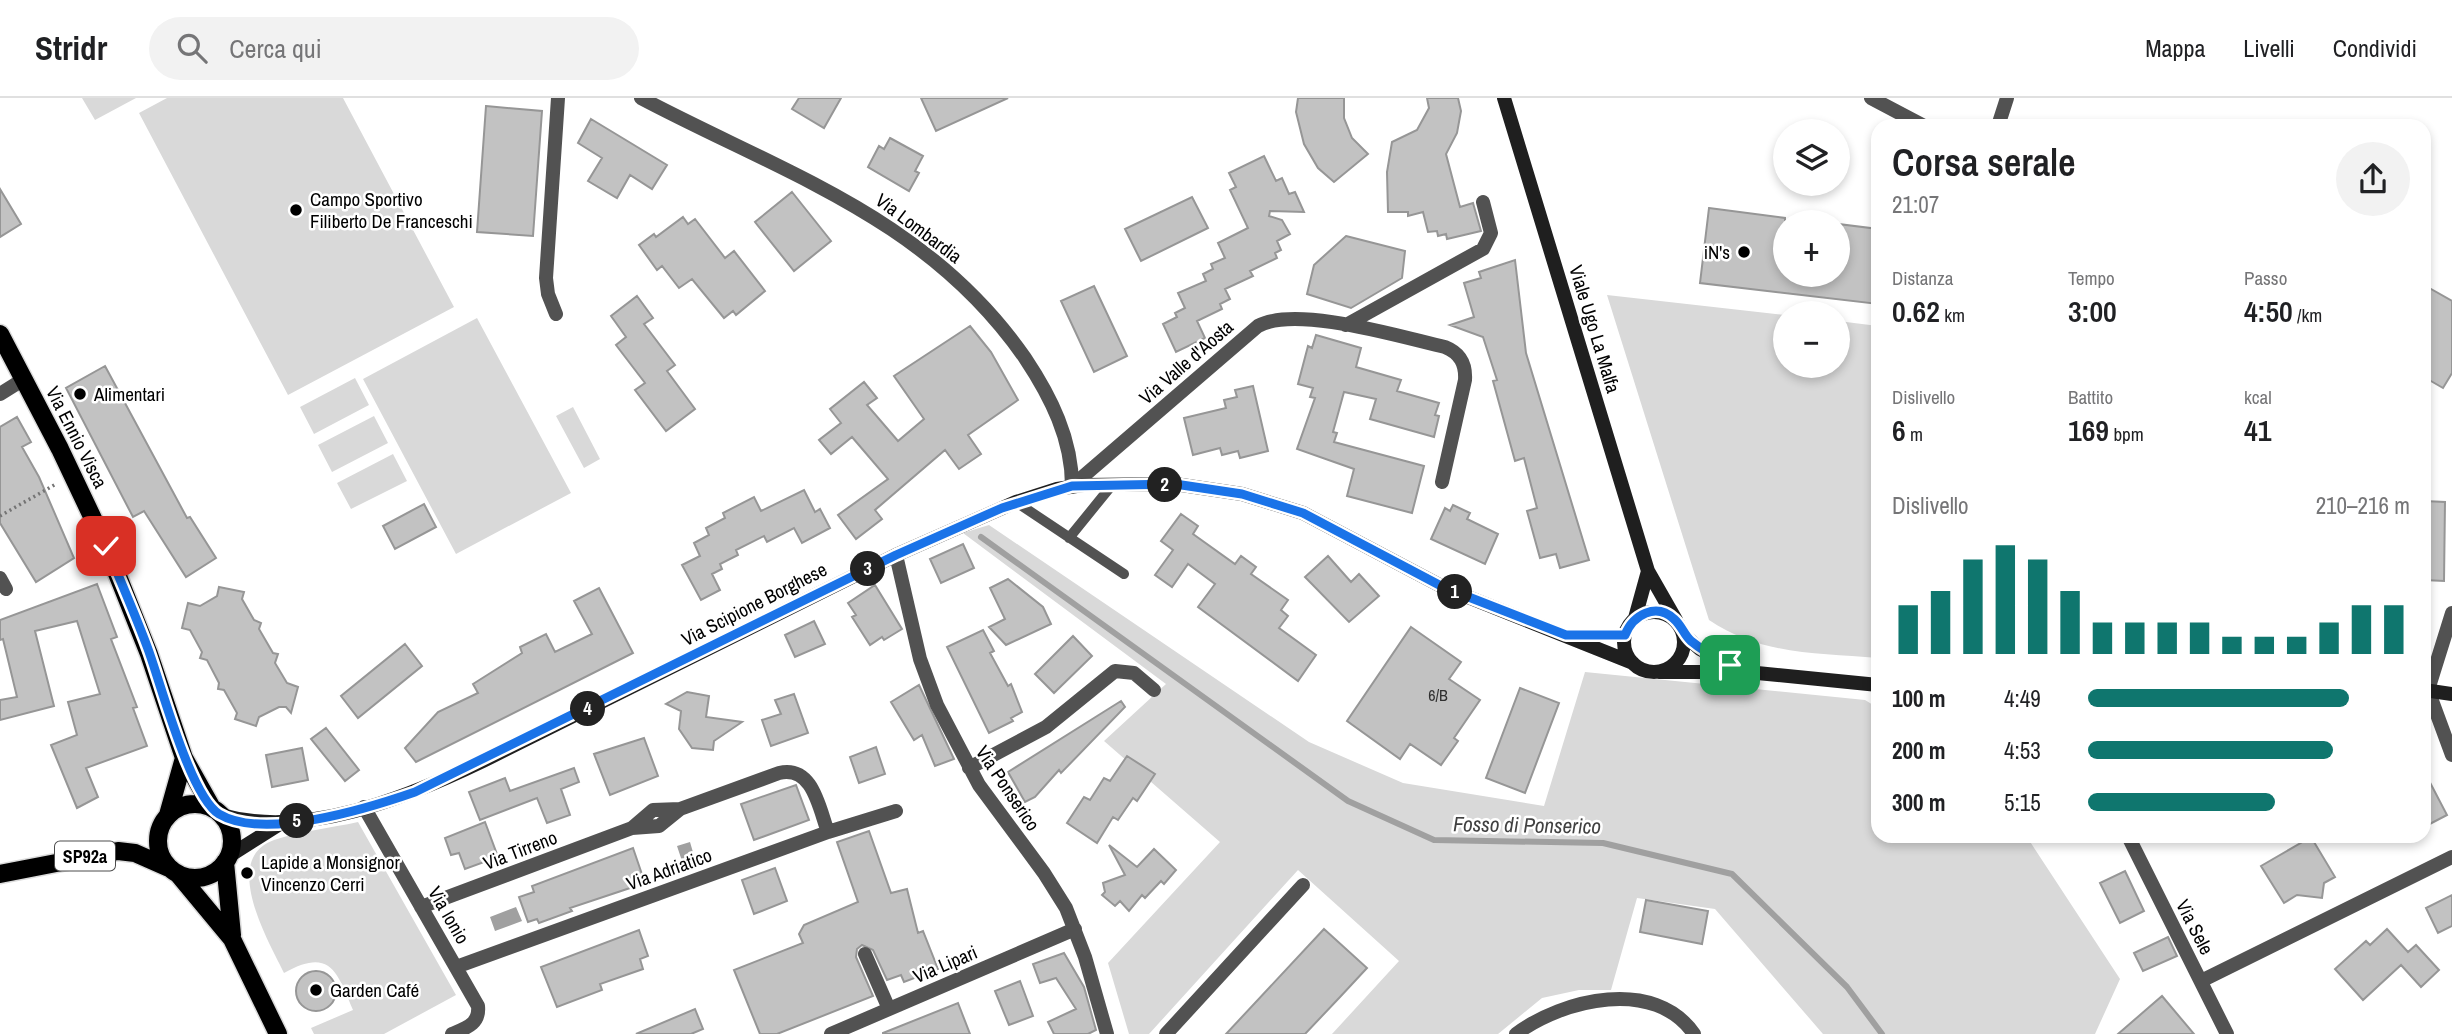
<!DOCTYPE html>
<html lang="it">
<meta charset="utf-8">
<style>
body{margin:0;font-family:"Archivo Narrow",sans-serif;background:#f2f2f2;color:#202124;height:100vh;display:flex;flex-direction:column;font-size:26px;white-space:nowrap}
*{box-sizing:border-box;margin:0}
p{font-size:23px;color:#757577}
.icon{flex:none;width:38px;height:38px;fill:none;stroke:currentColor;stroke-width:2;stroke-linecap:round;stroke-linejoin:round}
.map{position:relative;flex:1;overflow:hidden}
.details{position:absolute;left:1871px;top:21px;width:560px;height:724px;display:flex;flex-direction:column;background:#fff;border-radius:21px;box-shadow:0 4px 10px #0003}
.details>*{flex:none}
.tools{position:absolute;left:1773px;top:21px;display:grid;gap:14px}
.tools a{display:grid;place-items:center;width:77px;height:77px;border-radius:50%;background:#fff;box-shadow:0 4px 10px #0003;font-size:35px}
.pin{position:absolute;display:grid;place-items:center;width:60px;height:60px;color:#fff;margin:-30px;border-radius:14px;box-shadow:0 4px 10px #0006}
.km{position:absolute;width:35px;height:35px;margin:-18px;border-radius:50%;background:#222;color:#fff;font-size:19px;line-height:35px;text-align:center}
.round{display:grid;place-items:center;flex:none;width:74px;height:74px;border-radius:37px;background:#f2f2f2}
.overview{display:flex;align-items:center;justify-content:space-between;height:119px;padding:0 21px}
h1{font-size:38px;font-weight:600;line-height:52px}
.figures{display:grid;grid-template-columns:repeat(3,1fr);gap:10px;height:119px;padding:7px 21px}
.figures div{display:grid;align-content:center}
.figures b{font-size:30px;font-weight:600}
.figures small{font-size:19px;font-weight:400}
.figures p{font-size:19px}
.chart{height:196px;padding:14px 21px}
.chart p{display:flex;justify-content:space-between}
.chart svg{width:100%;height:126px;margin-top:7px;stroke:#0f766e;stroke-width:6}
ul{padding:0 21px;list-style:none;font-size:23px}
li{display:grid;grid-template-columns:112px 84px 1fr;align-items:center;height:52px}
li i{height:18px;border-radius:9px;background:#0f766e}
header{display:flex;align-items:center;gap:42px;box-sizing:border-box;height:98px;padding:0 35px;background:#fff;border-bottom:2px solid #e0e0e0}
header strong{font-size:33px}
nav{display:flex;gap:38px;margin-inline-start:auto;font-size:24px}
.search{width:490px;height:63px;background:#f2f2f2;display:flex;align-items:center;gap:18px;box-sizing:border-box;padding:0 24px;border-radius:38px;color:#757577;font-size:26px}
.map>svg:first-child{display:block}
.green{fill:#d9d9d9}
.water{fill:#a0a0a0}
.lines{fill:none;stroke-linecap:round;stroke-linejoin:round}
.stream{stroke:#a0a0a0;stroke-width:6}
.building{fill:#c2c2c2;stroke:#969696;stroke-width:2}
.primary-casing{stroke:#dbdbdb;stroke-width:21}
.path{stroke:#747474;stroke-width:3.5;stroke-dasharray:2 3.5;stroke-linecap:butt}
.lane{stroke:#525252;stroke-width:10}
.street{stroke:#525252;stroke-width:14}
.secondary{stroke:#1f1f1f;stroke-width:14}
.primary{stroke:#000;stroke-width:18}
.route-casing{stroke:#fff;stroke-width:14}
.route{stroke:#1a73e8;stroke-width:9}
.poi-dot{fill:#000;stroke:#fff;stroke-width:2.5}
.labels{text-anchor:middle;dominant-baseline:central;stroke-width:5;stroke-linejoin:round;paint-order:stroke}
.number-label{font-size:16px;fill:#303030}
.shield{fill:#fff;stroke:#4c4c4c;stroke-width:2}
.shield-label{font-size:18px;font-weight:bold;fill:#000}
.poi-label{font-size:19px;fill:#000;stroke:#fff;text-anchor:start}
.street-label{font-size:19px;fill:#000;stroke:#fff}
.water-label{font-size:21px;font-style:italic;fill:#414141;stroke:#fff}
</style>
<header>
<strong>Stridr</strong>
<div class="search"><svg class="icon" aria-label="search" viewBox="0 0 24 24"><circle cx="10" cy="10" r="6"/><path d="M15 15l6 6"/></svg>Cerca qui</div>
<nav><a>Mappa</a><a>Livelli</a><a>Condividi</a></nav>
</header>
<div class="map">
<svg width="2452" height="936" viewBox="0 0 2452 936">
<rect width="100%" height="100%" fill="#fff"/>
<!-- green -->
<path class="green" d="M82 0H136L95 22Z
M167 0H343L454 209 288 297 139 15Z
M1607 197 1785 217V268H1838V223L1878 228V560C1817 555 1761 557 1709 522Z
M477 220 571 395 456 456 363 281Z
M355 280 369 307 314 336 300 309Z
M573 309 600 361 584 370 556 318Z
M374 318 388 345 332 374 318 347Z
M393 356 407 383 351 411 337 385Z
M989 427 1309 644 1403 685 1544 708 1585 574 1865 602 1878 610V738L2027 739 2120 881 2095 936H1823L1715 811 1637 800 1611 892H1579L1542 900 1498 936H1332L1399 863 1298 772 1149 936H1129L1108 865 1220 744 1104 643 1166 586 963 435Z
M358 724 456 897 384 936H314L311 930 353 912C337 873 330 849 284 875 269 844 220 761 274 742 300 733 331 730 358 724Z"/>
<!-- water -->
<path class="water" d="M690 744 697 768 685 772 677 748Z
M516 809 522 823 495 833 490 819Z"/>
<g class="lines">
<!-- stream -->
<path class="stream" d="M981 439 1348 703 1434 742 1603 745 1732 776 1847 889 1882 936"/>
</g>
<!-- building -->
<path class="building" d="M799 0H841L824 30 792 11Z
M921 0H1008L936 33Z
M1298 0H1344V20L1352 40 1368 56 1334 84 1318 70 1304 46 1296 14Z
M1427 0H1458L1461 13 1457 35 1446 56 1460 109 1473 105 1481 133 1447 141 1446 136 1438 138 1437 133 1428 134 1423 114 1408 118V114H1388L1387 74 1392 44 1417 32 1429 10Z
M486 8 542 13 533 138 477 134Z
M591 21 667 67 652 91 630 77 617 100 588 83 602 60 578 45Z
M890 40 923 58 915 73 919 75 909 93 868 69 879 48 884 51Z
M1264 58 1276 83 1282 80 1289 96 1295 94 1304 114 1270 113 1269 118 1282 122 1290 136 1277 143 1281 152 1275 155 1277 160 1250 173 1253 178 1225 191 1230 201 1220 206 1222 211 1197 223 1205 240 1176 254 1163 226 1177 219 1175 215 1185 210 1178 195 1206 183 1203 176 1213 171 1211 166 1225 160 1218 145 1248 130 1230 92 1236 89 1229 75Z
M0 91 21 126 0 139Z
M792 94 831 143 794 173 755 124Z
M1192 99 1208 130 1141 163 1125 131Z
M1709 110 1785 120V177H1838V126L1878 131V206L1700 185Z
M683 119 688 126 695 121 725 160 734 153 765 193 736 217 733 213 724 220 692 181 679 190 662 168 657 172 639 147 654 136 656 139Z
M1346 138 1405 153 1402 180 1351 210 1307 196 1314 167Z
M1515 162 1526 255 1589 462 1560 470 1556 456 1540 460 1527 413 1537 410 1524 360 1515 363 1493 283 1497 282 1483 239 1450 227 1474 219 1464 185 1481 180 1479 174Z
M2424 187 2452 203V275L2443 290 2424 279Z
M1094 188 1127 258 1094 274 1061 203Z
M637 198 653 220 644 226 675 267 667 273 695 311 666 333 635 292 645 285 616 247 626 239 611 218Z
M970 228 991 254 1018 302 968 337 981 356 959 371 945 352 875 412 882 421 856 441 838 417 888 381 852 339 831 356 819 342 841 325 830 311 864 284 877 300 867 307 898 343 924 321 894 278Z
M1316 237 1361 250 1356 269 1401 282 1397 293 1439 305 1435 317 1439 318 1434 339 1370 321 1376 301 1344 294 1333 334 1337 335 1334 344 1424 368 1412 415 1347 398 1354 371 1297 351 1315 300 1310 299 1313 290 1298 286 1308 248 1312 250Z
M105 268 187 420 190 419 216 460 186 479 144 413 133 419 66 290Z
M1253 288 1268 353 1240 360 1238 353 1222 357 1220 350 1193 357 1184 320 1226 310 1224 302 1237 299 1235 292Z
M17 319 31 344 22 349 39 379 74 460 36 484 0 425V329Z
M804 392 815 414 820 411 830 430 802 445 794 430 767 444 764 438 736 452 738 457 720 466 722 471 712 476 720 492 701 502 682 467 700 458 694 445 709 437 706 430 725 420 723 415 754 399 761 413Z
M2424 403 2445 404 2444 483 2424 482Z
M424 406 436 429 395 451 383 428Z
M1453 407 1470 415 1467 421 1498 436 1485 466 1431 441 1445 410 1450 413Z
M1181 416 1198 428 1193 436 1235 466 1241 458 1256 469 1251 476 1288 502 1281 512 1288 518 1279 530 1316 557 1298 583 1198 509 1215 486 1188 466 1172 489 1155 477 1173 452 1161 443Z
M963 446 974 470 941 485 930 461Z
M1328 458 1351 484 1359 476 1379 498 1349 524 1305 479Z
M1008 481 1043 509 1051 526 1006 547 989 529 1005 521 990 490Z
M97 486 117 539 111 541 137 609 133 610 147 648 86 670 98 699 77 710 51 647 77 637 68 604 100 596 77 523 35 533 54 608 0 622V602L17 599 3 541 0 542V522Z
M875 487 902 531 884 542 882 539 870 547 852 519 856 517 848 505Z
M219 489 244 494 242 501 254 522 261 525 259 531 273 555 278 556 275 565 287 585 298 589 291 615 286 609H279L259 619 256 628 235 621 237 615 224 592 218 591 219 585 207 562 200 560 202 554 190 532 182 530 188 505 200 508 217 498Z
M599 490 633 555 416 664 405 650 438 614 478 595 473 586 522 555 520 549 546 536 555 554 592 536 574 503Z
M814 523 825 546 795 559 785 537Z
M1411 529 1461 564 1449 581 1480 602 1454 640 1458 643 1441 667 1410 646 1400 661 1347 623Z
M983 532 994 553 990 555 1008 588 1011 586 1022 614 1011 620 1013 623 989 635 947 549Z
M1073 538 1092 558 1054 595 1035 576Z
M405 546 422 568 358 620 341 598Z
M919 587 954 661 935 668 922 637 914 642 891 604Z
M1520 590 1559 605 1525 695 1486 680Z
M687 594 709 598 706 619 742 624 714 643 713 652 692 650 679 631 681 613 666 606Z
M794 596 808 635 771 648 762 622 781 616 775 602Z
M1121 603 1125 609 1061 675 1059 672 1035 699 1025 704 1008 674Z
M326 630 359 672 345 683 311 641Z
M644 640 658 678 610 697 594 656Z
M876 649 885 676 859 685 850 659Z
M302 650 308 682 272 689 266 657Z
M1127 658 1155 676 1137 703 1133 700 1118 722 1113 719 1097 745 1067 725 1084 699 1090 702 1104 680 1110 683Z
M574 670 579 684 561 691 570 717 547 725 537 700 480 722 469 694 505 680 510 693Z
M2424 673 2447 717 2424 729Z
M796 687 809 722 754 742 741 706Z
M485 724 498 759 465 771 459 755 451 757 445 740Z
M869 733 891 795 907 791 918 835 923 833 938 871 904 884 901 877 887 882 873 852 862 847 857 851 856 859 873 898 777 936H760L734 872 803 845 799 836 804 827 858 804 837 744Z
M2311 739 2335 779 2324 785 2322 800 2297 797 2284 805 2261 768Z
M1109 747 1137 769 1154 751 1176 772 1164 786 1161 783 1145 800 1142 797 1129 813 1120 803 1115 808 1102 797 1105 794 1103 785 1125 777Z
M633 750 645 785 570 810 572 813 539 825 537 821 528 824 519 799 534 794 532 788Z
M775 770 787 803 754 816 742 782Z
M2125 773 2144 813 2120 825 2100 785Z
M2452 797V828L2438 835 2426 810Z
M1646 802 1708 813 1702 846 1640 834Z
M1324 831 1367 870 1340 899 1305 936H1226Z
M2387 831 2408 854 2416 847 2439 872 2421 889 2401 867 2363 902 2335 871 2366 843 2370 847Z
M639 832 648 858 640 861 643 871 600 886 602 892 557 909 541 869Z
M2168 839 2177 858 2143 873 2134 855Z
M1064 855 1084 889 1096 932 1088 936H1054L1048 924 1076 911 1056 880 1040 885 1033 866Z
M296 893a20 20 0 1 1 40 0a20 20 0 1 1-40 0Z
M1020 883 1033 918 1009 927 995 893Z
M2162 898 2194 936H2118Z
M958 905 970 936H883V935Z
M695 911 703 931 691 936H636Z"/>
<g class="lines">
<!-- primary casing -->
<g class="primary-casing">
<path id="primary" d="M0 236 60 351 106 448 149 556 184 660 212 710
M158 743a37 37 0 1 1 74 0a37 37 0 1 1-74 0Z
M168 717 184 660
M225 764 232 837
M0 776 118 753 135 755 169 770
M178 776 232 841 278 936"/>
</g>
<!-- path -->
<path class="path" d="M0 418 56 386"/>
<!-- lane -->
<path class="lane" d="M1016 404 1124 476
M1069 440 1112 387"/>
<!-- street -->
<path class="street" d="M641 0C785 76 928 120 1025 260 1051 299 1072 341 1072 388
M1871 0 1924 28
M1998 28 2007 0
M556 216 548 196 546 180 558 0
M1346 227 1483 151 1491 135 1483 104
M0 296 24 281
M1072 388 1258 228C1296 207 1401 239 1445 249 1460 255 1466 266 1465 282L1442 384
M896 457 920 561 937 607 979 687 1044 775 1066 810 1085 859 1107 936
M0 480 6 491
M2452 515 2428 592 2452 657
M969 670 1046 629 1115 573 1134 575 1154 592
M364 709 478 908C480 926 466 930 452 936
M632 730 659 728 680 711 779 675C813 667 819 710 828 734
M2128 738 2227 936
M421 809 632 730 653 712 680 711
M865 856 889 911
M456 869 828 734 896 713
M2201 883 2452 759
M831 936 1075 831
M1166 936 1303 787
M1516 936C1563 901 1655 879 1694 936"/>
<!-- secondary -->
<path class="secondary" d="M1504 0 1648 473 1676 522
M1624 544a30 30 0 1 1 60 0a30 30 0 1 1-60 0Z
M1635 520 1648 473
M1574 537H1625
M1684 537 1700 551 1739 571
M1659 574H1747L1878 587
M2424 592 2452 596
M221 717C306 741 406 700 483 663L896 457 1016 404 1057 391 1083 387 1175 386 1242 396 1303 415 1443 489 1633 565
M229 758 278 727"/>
<!-- primary -->
<use href="#primary" class="primary"/>
</g>
<g class="lines">
<!-- route casing -->
<g class="route-casing">
<path id="route" d="M106 448C120 482 135 516 148 551 161 586 190 698 219 716 264 743 369 710 415 694L896 457 1002 410 1072 388 1175 386 1242 396 1303 415 1443 489 1566 537H1625C1633 517 1656 504 1674 521 1682 528 1684 537 1691 543 1703 553 1716 560 1730 567"/>
</g>
<!-- route -->
<use href="#route" class="route"/>
</g>
<!-- markers -->
<g class="poi-dot">
<circle cx="296" cy="112" r="7"/>
<circle cx="1744" cy="154" r="7"/>
<circle cx="80" cy="296" r="7"/>
<circle cx="247" cy="775" r="7"/>
<circle cx="316" cy="892" r="7"/>
</g>
<g class="labels">
<!-- number labels -->
<g class="number-label">
<text x="1438" y="597">6/B</text>
</g>
<!-- shield labels -->
<rect class="shield" x="55" y="743.5" width="60" height="29" rx="5"/>
<g class="shield-label">
<text x="85" y="758">SP92a</text>
</g>
<!-- poi labels -->
<g class="poi-label">
<text x="310" y="101">Campo Sportivo<tspan x="310" dy="22">Filiberto De Franceschi</tspan></text>
<text x="1730" y="154" text-anchor="end">iN's</text>
<text x="94" y="296">Alimentari</text>
<text x="261" y="764">Lapide a Monsignor<tspan x="261" dy="22">Vincenzo Cerri</tspan></text>
<text x="330" y="892">Garden Café</text>
</g>
<!-- street labels -->
<g class="street-label">
<text transform="translate(919 130) rotate(37)">Via Lombardia</text>
<text transform="translate(1595 231) rotate(73)">Viale Ugo La Malfa</text>
<text transform="translate(1186 264) rotate(-41)">Via Valle d'Aosta</text>
<text transform="translate(77 339) rotate(63)">Via Ennio Visca</text>
<text transform="translate(754 506) rotate(-27)">Via Scipione Borghese</text>
<text transform="translate(1008 690) rotate(56)">Via Ponserico</text>
<text transform="translate(520 752) rotate(-21)">Via Tirreno</text>
<text transform="translate(669 771) rotate(-20)">Via Adriatico</text>
<text transform="translate(449 817) rotate(60)">Via Ionio</text>
<text transform="translate(2195 829) rotate(63)">Via Sele</text>
<text transform="translate(945 866) rotate(-23)">Via Lipari</text>
</g>
<!-- water labels -->
<g class="water-label">
<text transform="translate(1527 727) rotate(1)">Fosso di Ponserico</text>
</g>
</g>
</svg>
<div class="tools">
<a><svg class="icon" aria-label="layers" viewBox="0 0 24 24"><path d="M12 4l9 5-9 5-9-5zM3 14l9 5 9-5"/></svg></a>
<a>+</a>
<a>−</a>
</div>
<div class="pin" style="left:1730px;top:567px;background:#1e9e55"><svg class="icon" aria-label="arrive" viewBox="0 0 24 24"><path d="M6 21V4h12l-3 4 3 4H6"/></svg></div>
<div class="pin" style="left:106px;top:448px;background:#d93025"><svg class="icon" aria-label="check" viewBox="0 0 24 24"><path d="M5 12l5 5 9-10"/></svg></div>
<b class="km" style="left:1455px;top:494px">1</b>
<b class="km" style="left:1165px;top:387px">2</b>
<b class="km" style="left:868px;top:471px">3</b>
<b class="km" style="left:588px;top:611px">4</b>
<b class="km" style="left:297px;top:723px">5</b>
<section class="details">
<div class="overview"><div><h1>Corsa serale</h1><p>21:07</p></div><a class="round"><svg class="icon" aria-label="share" viewBox="0 0 24 24"><path d="M12 15V3M7 8l5-5 5 5M5 13v7h14v-7"/></svg></a></div>
<div class="figures">
<div><p>Distanza</p><b>0.62<small> km</small></b></div>
<div><p>Tempo</p><b>3:00</b></div>
<div><p>Passo</p><b>4:50<small> /km</small></b></div>
</div>
<div class="figures">
<div><p>Dislivello</p><b>6<small> m</small></b></div>
<div><p>Battito</p><b>169<small> bpm</small></b></div>
<div><p>kcal</p><b>41</b></div>
</div>
<div class="chart"><p><span>Dislivello</span>210–216 m</p>
<svg viewBox="0 0 160 44" preserveAspectRatio="none"><path d="M5 44V27M15 44V22M25 44V11M35 44V6M45 44V11M55 44V22M65 44V33M75 44V33M85 44V33M95 44V33M105 44V38M115 44V38M125 44V38M135 44V33M145 44V27M155 44V27"/></svg>
</div>
<ul>
<li><b>100 m</b>4:49<i style="width:81%"></i></li>
<li><b>200 m</b>4:53<i style="width:76%"></i></li>
<li><b>300 m</b>5:15<i style="width:58%"></i></li>
</ul>
</section>
</div>
